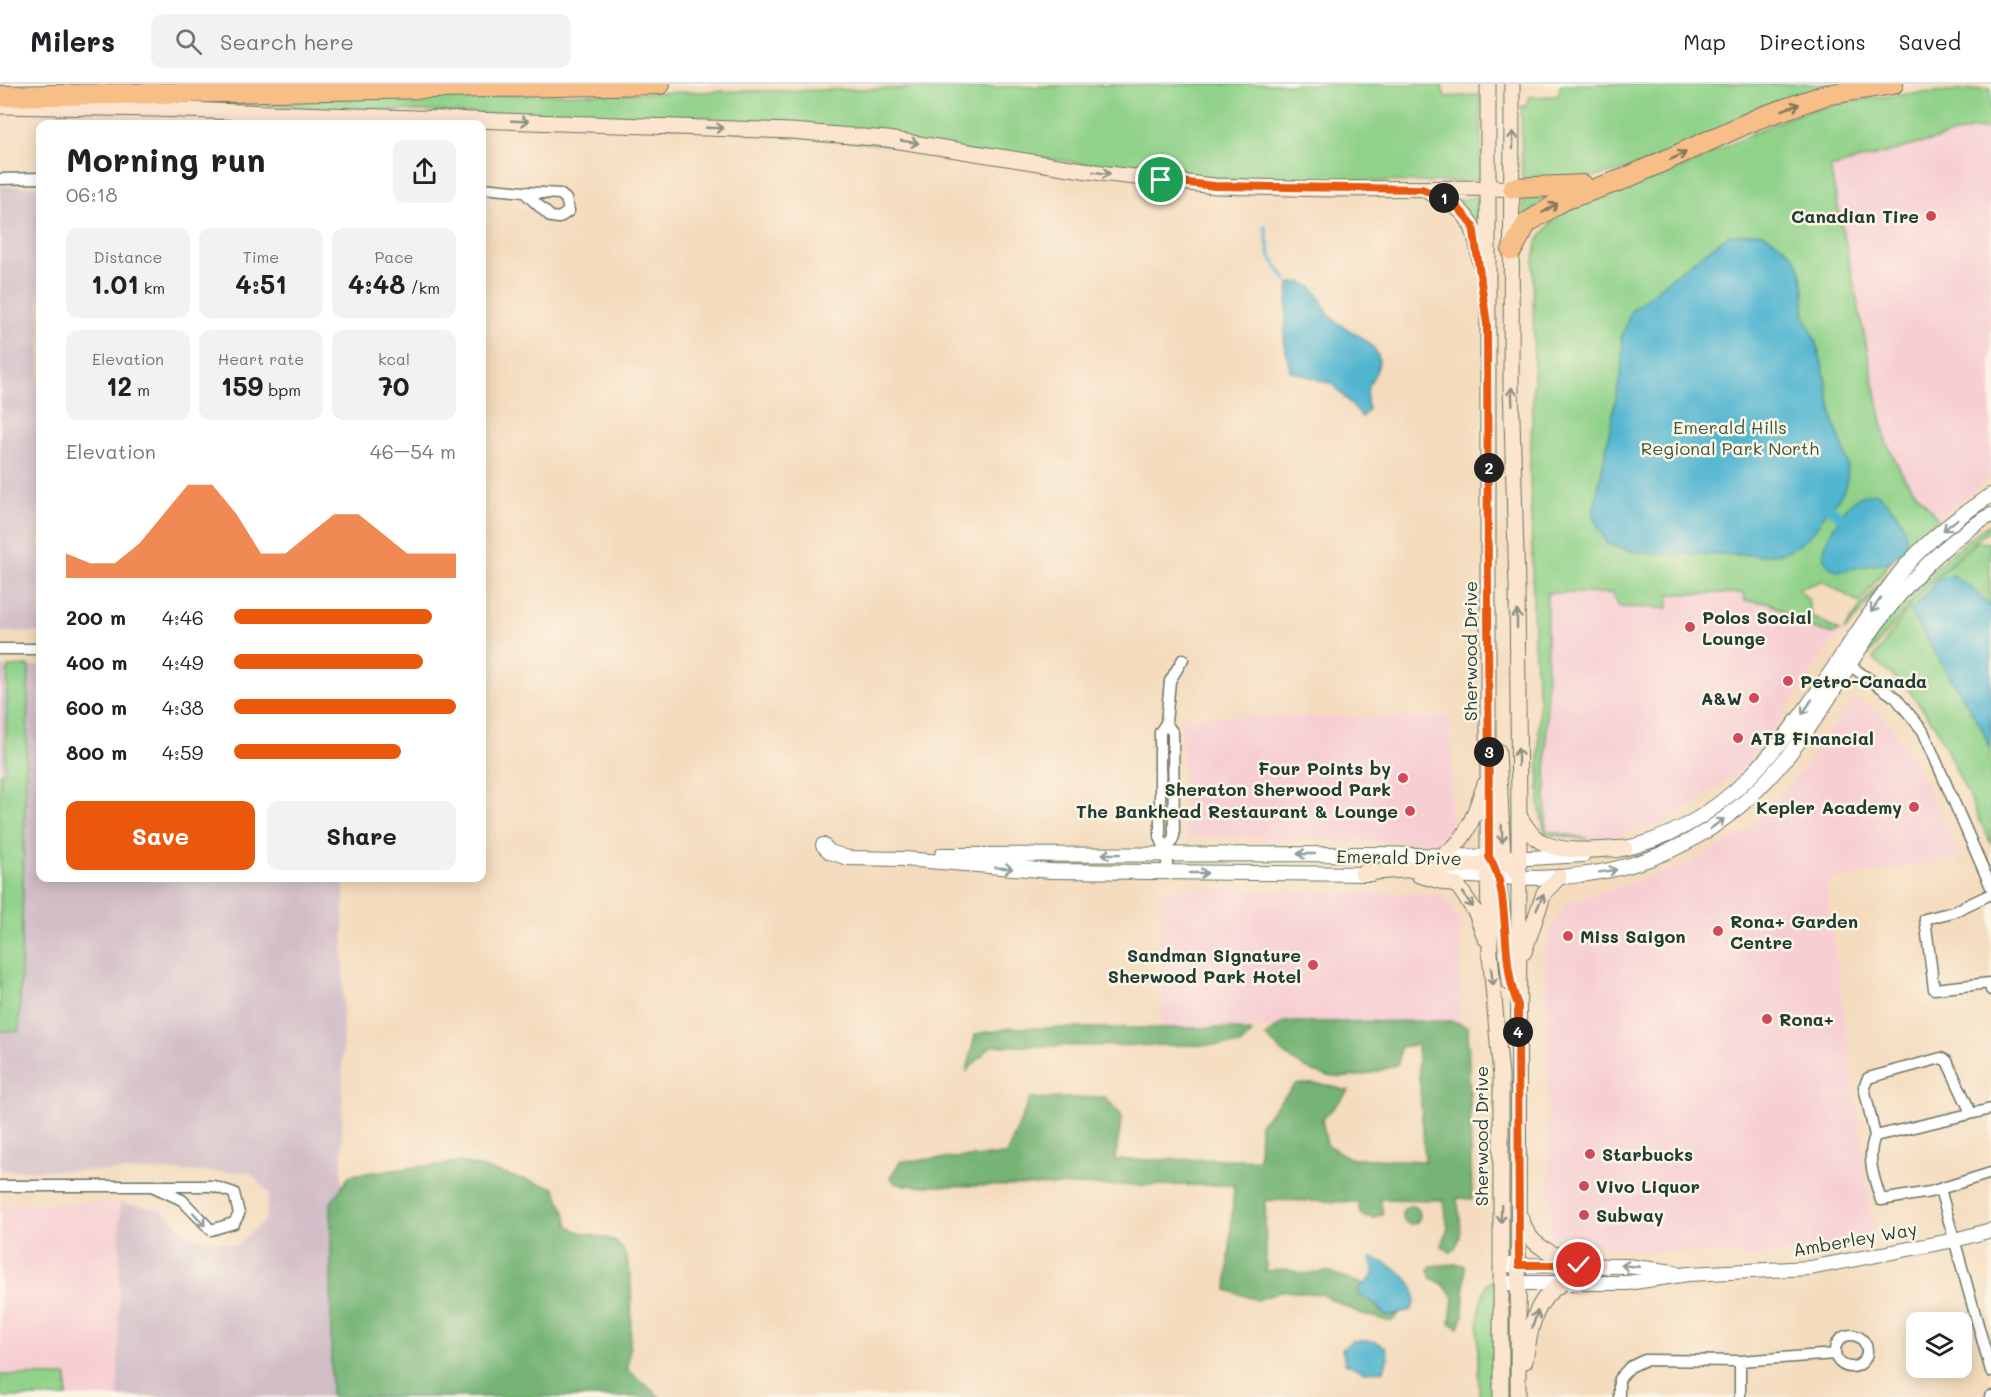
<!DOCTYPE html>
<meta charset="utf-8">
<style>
body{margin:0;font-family:Mali,sans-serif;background:#f2f2f2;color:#202124;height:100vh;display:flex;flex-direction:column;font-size:22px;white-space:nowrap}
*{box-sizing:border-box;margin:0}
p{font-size:20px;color:#757577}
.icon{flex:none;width:33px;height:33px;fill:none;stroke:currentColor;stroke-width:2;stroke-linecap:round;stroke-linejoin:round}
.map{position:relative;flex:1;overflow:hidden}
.drawer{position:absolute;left:36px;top:36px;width:450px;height:762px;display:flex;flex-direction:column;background:#fff;border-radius:12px;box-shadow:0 3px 15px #0003}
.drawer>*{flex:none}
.controls{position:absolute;left:1906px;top:1228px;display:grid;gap:12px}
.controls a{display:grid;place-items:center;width:66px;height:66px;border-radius:12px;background:#fff;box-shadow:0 3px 15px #0003;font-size:30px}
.pin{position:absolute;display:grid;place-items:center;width:51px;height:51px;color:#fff;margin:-26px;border:3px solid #fff;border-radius:50%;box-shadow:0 2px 6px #0007}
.km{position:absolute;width:30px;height:30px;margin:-15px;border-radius:50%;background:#222;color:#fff;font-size:16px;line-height:30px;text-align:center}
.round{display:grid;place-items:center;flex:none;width:63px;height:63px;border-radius:12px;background:#f2f2f2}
.overview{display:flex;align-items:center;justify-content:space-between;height:102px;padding:0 30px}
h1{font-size:33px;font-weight:700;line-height:45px}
.figures{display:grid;grid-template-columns:repeat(3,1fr);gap:9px;height:102px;padding:6px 30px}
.figures div{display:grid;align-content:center;border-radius:12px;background:#f2f2f2;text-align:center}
.figures b{font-size:26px;font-weight:700}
.figures small{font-size:16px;font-weight:400}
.figures p{font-size:16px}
.chart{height:168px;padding:12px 30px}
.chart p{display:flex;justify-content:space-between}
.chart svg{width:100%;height:108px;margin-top:6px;fill:#ea580c;opacity:.7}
.action{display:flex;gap:12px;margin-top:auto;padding:12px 30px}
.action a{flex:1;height:69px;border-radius:12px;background:#ea580c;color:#fff;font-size:24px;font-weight:700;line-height:69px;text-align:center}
.action a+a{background:#f2f2f2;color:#202124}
ul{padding:0 30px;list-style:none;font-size:20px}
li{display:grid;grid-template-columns:96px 72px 1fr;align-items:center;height:45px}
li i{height:15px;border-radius:8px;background:#ea580c}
header{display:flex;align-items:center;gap:36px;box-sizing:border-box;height:84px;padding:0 30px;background:#fff;border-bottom:2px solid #e0e0e0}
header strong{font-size:28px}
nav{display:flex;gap:33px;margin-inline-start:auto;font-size:21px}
.search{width:420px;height:54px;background:#f2f2f2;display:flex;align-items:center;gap:15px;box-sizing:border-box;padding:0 21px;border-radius:12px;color:#757577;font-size:22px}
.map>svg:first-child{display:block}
.built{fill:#f7cfd3}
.industrial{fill:#d2bdc7}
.green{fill:#90d289;stroke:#58885e;stroke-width:1.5}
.forest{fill:#74b475;stroke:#4a7854;stroke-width:1.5}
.water{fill:#51b5d0;stroke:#387982;stroke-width:1.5}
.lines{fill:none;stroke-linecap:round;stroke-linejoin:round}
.stream{stroke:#51b5d0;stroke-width:3}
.canal{stroke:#51b5d0;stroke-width:10}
.minor-casing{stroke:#6a7464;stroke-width:13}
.tertiary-casing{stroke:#6a7464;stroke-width:16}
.secondary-casing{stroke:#6a7464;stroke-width:17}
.motorway-casing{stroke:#6a7464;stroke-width:22}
.minor{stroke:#fff;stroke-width:10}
.tertiary{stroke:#fff;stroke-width:14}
.secondary{stroke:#fce5cf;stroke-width:15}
.motorway{stroke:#f7be88;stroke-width:20}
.oneway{stroke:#80775a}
.oneway2{stroke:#8e9182}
.oneway3{stroke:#8f9e9a}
.route-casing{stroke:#fff;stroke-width:12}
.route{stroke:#ea580c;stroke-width:8}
.poi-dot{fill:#d1495b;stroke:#fcf5e5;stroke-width:2}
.labels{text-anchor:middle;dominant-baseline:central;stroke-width:5;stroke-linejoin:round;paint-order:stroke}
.poi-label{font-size:18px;font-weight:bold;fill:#1f3d34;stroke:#fcf5e5;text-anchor:start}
.park-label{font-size:18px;fill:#365b45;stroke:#fcf5e5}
.street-label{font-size:18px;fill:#1f3d34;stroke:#fcf5e5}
</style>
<header>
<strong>Milers</strong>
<div class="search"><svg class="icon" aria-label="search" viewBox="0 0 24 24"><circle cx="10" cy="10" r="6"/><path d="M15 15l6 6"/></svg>Search here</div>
<nav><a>Map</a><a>Directions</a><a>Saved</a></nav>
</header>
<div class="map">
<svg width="1991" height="1313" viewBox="0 0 1991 1313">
<rect width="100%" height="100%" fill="#fcf5e5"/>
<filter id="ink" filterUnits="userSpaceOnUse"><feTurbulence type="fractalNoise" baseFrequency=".0167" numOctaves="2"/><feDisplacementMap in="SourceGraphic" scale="12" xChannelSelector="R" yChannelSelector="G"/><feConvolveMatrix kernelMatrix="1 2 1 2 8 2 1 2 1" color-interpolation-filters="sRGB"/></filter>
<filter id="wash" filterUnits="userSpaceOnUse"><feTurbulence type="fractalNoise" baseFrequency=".008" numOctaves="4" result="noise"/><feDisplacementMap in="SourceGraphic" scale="24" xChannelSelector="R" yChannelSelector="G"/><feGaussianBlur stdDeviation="1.35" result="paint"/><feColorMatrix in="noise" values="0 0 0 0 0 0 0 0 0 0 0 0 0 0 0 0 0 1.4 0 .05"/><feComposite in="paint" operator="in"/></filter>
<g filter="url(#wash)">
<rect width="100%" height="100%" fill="#f4dbbd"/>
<!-- built -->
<path class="built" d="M1991 44V393L1938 435 1905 395 1886 358 1830 84 1970 46Z
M1754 503 1842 546 1747 682 1665 740 1598 756 1546 748 1547 509 1740 508Z
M1854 614 1883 631 1915 678 1959 774 1826 797 1875 1158 1757 1173 1613 1164 1551 1156 1545 859 1565 819 1687 781 1746 747 1799 690Z
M1180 632 1452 633 1450 748 1440 759 1186 753Z
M1162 804 1442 810 1461 837 1460 946 1161 944Z
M120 1119 118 1313H0V1120Z"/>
<!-- industrial -->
<path class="industrial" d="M0 102 40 103V548H0Z
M29 582H40V794H344L340 1313H118L120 1119 160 1125 190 1152 237 1161 265 1136 269 1110 250 1088 0 1086V947H19Z
M0 583H8L5 689H0Z"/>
<!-- green -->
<path class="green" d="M1178 0H1441L1445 13 1480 11 1482 90 1478 95 1467 98 1271 97 1198 94 1049 75 573 33 151 17Z
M1561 0H1871L1622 87 1564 99 1527 96 1522 93 1521 22 1525 23 1529 13 1558 12Z
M1991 5V44L1970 46 1830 84 1886 358 1905 395 1938 435 1890 478 1860 519 1822 497 1798 505 1808 515 1811 532 1839 547 1834 550 1808 543 1768 518 1745 517 1744 509 1669 510 1668 524 1619 523 1612 509H1547L1546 747 1589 755 1545 750 1539 719V616L1534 559 1530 382 1534 292 1533 184 1537 158 1552 138 1547 133C1588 112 1633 104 1676 86 1720 68 1759 42 1805 28 1865 11 1929 8 1991 5Z
M1563 111 1522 134 1524 114Z
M1479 112 1481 114V158L1458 116Z
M1985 406 1900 479 1848 544 1844 546C1882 490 1928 444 1985 406Z
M1991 439V445L1962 468 1921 507 1977 458 1990 459 1991 760 1935 641 1907 604 1873 575 1920 508 1869 571C1874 532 1958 461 1991 439Z
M29 582 19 947H0V689L5 688 8 583Z
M1492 1196 1497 1203 1493 1313H1479C1479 1292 1472 1204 1492 1196Z
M0 1291 67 1292V1313H0Z"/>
<!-- forest -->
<path class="forest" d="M1453 937 1468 943 1472 1115 1457 1114C1459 1131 1467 1157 1450 1168L1442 1162 1448 1144 1443 1116 1380 1115 1383 1130 1374 1134 1363 1132 1359 1126V1118L1265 1116 1266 1187 1287 1185 1304 1190 1327 1187 1363 1200 1358 1205 1386 1232 1398 1231 1391 1238 1359 1229 1321 1210 1283 1207 1257 1216 1227 1206 1234 1101 917 1102 896 1100 890 1093 901 1077 1006 1071 1030 1015 1105 1013 1122 1032 1115 1076 1259 1075 1260 1040 1296 1000H1322L1349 1007 1322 1036 1327 1061 1349 1074 1425 1077 1417 961 1400 963 1398 980C1337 1004 1311 997 1265 952L1284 938Z
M1008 944H1229L1252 949 1240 961 991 962 967 987 975 951C987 945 996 950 1008 944Z
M461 1078 555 1104C559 1118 567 1127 569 1142 582 1153 602 1149 617 1159 640 1175 629 1259 628 1286L660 1313H331V1119L350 1091Z
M1402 1131a9 9 0 1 1 18 0a9 9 0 1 1-18 0Z
M1456 1180 1464 1181 1465 1186 1463 1232 1459 1244 1450 1239 1453 1213 1443 1200 1431 1194 1428 1186 1431 1182Z"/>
<!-- water -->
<path class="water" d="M1761 148C1792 167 1802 172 1804 210 1804 219 1803 230 1807 237 1821 266 1826 297 1832 329 1835 351 1851 369 1847 393 1847 400 1841 413 1836 418 1834 421 1829 422 1826 427 1799 481 1768 470 1715 470 1681 470 1638 473 1607 460L1593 432 1621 288 1623 261 1621 255 1631 227 1673 192 1729 151Z
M1302 198C1319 205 1319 215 1328 229 1339 246 1370 251 1378 272 1382 286 1369 295 1367 308 1366 313 1368 321 1368 326L1362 333 1333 300 1290 287 1284 256 1289 200Z
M1876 408C1894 425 1908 437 1906 462L1890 478 1838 487C1832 484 1826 481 1824 475 1820 462 1841 429 1850 420 1857 412 1867 411 1876 408Z
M1952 491 1972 504 1991 523V666L1980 641 1910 528 1939 495Z
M1372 1174C1392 1180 1427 1201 1411 1226L1386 1232 1376 1220 1358 1210V1205C1372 1192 1377 1197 1370 1175Z
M1352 1257H1374L1386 1263 1388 1273 1384 1286 1364 1288 1345 1279 1342 1264Z"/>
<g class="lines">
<!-- stream -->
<path class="stream" d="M1265 142 1270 172 1289 200"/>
<!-- canal -->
<path class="canal" d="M1829 423 1841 433"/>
</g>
</g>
<g filter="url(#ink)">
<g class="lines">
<!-- minor casing -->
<g class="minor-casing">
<path id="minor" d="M0 95 40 94
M482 104 524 108
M524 108 560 110 566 115 569 127 559 134 551 133Z
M0 565H40
M1849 581 1896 614 1923 647 1991 803
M1166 639 1173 649 1174 752 1167 769V789
M1167 769 1160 753V648L1166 639 1170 597 1183 575
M1991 810 1953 828 1925 835 1934 905 1990 899 1991 906
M1991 1025 1875 1052C1866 1074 1874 1095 1881 1116L1930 1108 1991 1089
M1875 1052 1864 1003 1868 994 1941 974 1947 977 1971 1029
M0 1102H213L234 1109 239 1130 234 1139 211 1146 182 1116 152 1102
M1940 1105 1991 1287
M1835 1267a16 16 0 1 1 32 0a16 16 0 1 1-32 0Z
M1740 1277V1313
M1619 1313V1295L1630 1283 1645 1276 1740 1277 1835 1270
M1990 1313 1991 1312"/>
</g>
<!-- tertiary casing -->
<g class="tertiary-casing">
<path id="tertiary" d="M823 761 830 768 848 774 904 775 1051 787 1372 790
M1616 766C1760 741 1818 593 1898 491 1923 459 1957 433 1991 411
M942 771 1378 770 1530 774 1583 771
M1430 791C1473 791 1517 796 1561 793 1700 783 1774 706 1842 593 1879 531 1928 467 1991 431
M1501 1181 1627 1182 1674 1188
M1501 1199H1627L1688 1190 1810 1184 1955 1156 1991 1146"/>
</g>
<!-- secondary casing -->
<g class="secondary-casing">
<path id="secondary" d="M1488 0V792L1490 869 1501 992V1313
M1512 0 1511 302 1517 502 1519 732 1518 1313
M0 22 154 25 791 47 887 55 1108 90 1215 102 1324 105 1513 104
M1428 108C1466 124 1475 136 1480 178
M1498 667 1503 773 1519 793
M1519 732C1524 740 1531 752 1540 757 1563 771 1599 765 1625 764
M1442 771C1469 758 1475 726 1485 700
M1492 778 1498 793 1510 899
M1362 789 1498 779
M1419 791 1458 802 1476 829 1485 854
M1524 868 1544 809 1559 793
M1522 1135C1529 1170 1569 1175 1598 1181
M1525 1277C1530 1248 1533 1216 1561 1200"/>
</g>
<!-- motorway casing -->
<g class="motorway-casing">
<path id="motorway" d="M0 12 660 0
M1513 104 1583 101
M1512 166 1527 139 1563 116 1624 95 1759 34 1825 11 1893 0"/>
</g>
<!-- minor -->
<use href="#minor" class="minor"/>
<!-- tertiary -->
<use href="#tertiary" class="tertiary"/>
<!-- secondary -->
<use href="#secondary" class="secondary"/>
<!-- motorway -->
<use href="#motorway" class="motorway"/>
</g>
<!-- one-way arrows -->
<defs><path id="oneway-shaft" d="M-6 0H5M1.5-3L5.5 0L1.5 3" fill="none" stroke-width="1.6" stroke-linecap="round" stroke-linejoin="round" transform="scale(1.5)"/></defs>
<g class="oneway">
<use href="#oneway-shaft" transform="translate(1791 23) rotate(-19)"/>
<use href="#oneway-shaft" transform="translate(1678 72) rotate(-25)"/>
<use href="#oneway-shaft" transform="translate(1550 124) rotate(-32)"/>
</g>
<g class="oneway2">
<use href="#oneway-shaft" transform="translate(520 37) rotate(2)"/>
<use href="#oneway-shaft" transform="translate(715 44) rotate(2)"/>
<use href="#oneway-shaft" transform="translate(1513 56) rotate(-90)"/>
<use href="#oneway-shaft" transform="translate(910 58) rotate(9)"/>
<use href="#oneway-shaft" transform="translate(1102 89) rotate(9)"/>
<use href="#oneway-shaft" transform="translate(1512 312) rotate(-92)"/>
<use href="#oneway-shaft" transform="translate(1517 535) rotate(-90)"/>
<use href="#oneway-shaft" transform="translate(1518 673) rotate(-90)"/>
<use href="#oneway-shaft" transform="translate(1502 750) rotate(88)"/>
<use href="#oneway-shaft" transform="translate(1468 816) rotate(56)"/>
<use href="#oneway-shaft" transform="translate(1540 818) rotate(-67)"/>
<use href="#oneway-shaft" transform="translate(1492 893) rotate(85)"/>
<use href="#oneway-shaft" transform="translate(1501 1130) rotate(91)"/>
<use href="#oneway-shaft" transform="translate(1535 1235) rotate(-73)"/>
</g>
<g class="oneway3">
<use href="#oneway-shaft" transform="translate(1950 441) rotate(141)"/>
<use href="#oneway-shaft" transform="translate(1876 521) rotate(125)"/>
<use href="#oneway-shaft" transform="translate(1807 623) rotate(124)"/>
<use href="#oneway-shaft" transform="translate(1717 740) rotate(-36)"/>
<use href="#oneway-shaft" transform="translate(1111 770) rotate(180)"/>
<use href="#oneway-shaft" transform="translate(1306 770) rotate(-180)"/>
<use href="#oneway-shaft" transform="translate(1004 784) rotate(4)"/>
<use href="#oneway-shaft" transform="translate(1608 787) rotate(-9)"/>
<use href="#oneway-shaft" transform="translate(1199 789)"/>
<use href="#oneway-shaft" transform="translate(199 1135) rotate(48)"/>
<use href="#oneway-shaft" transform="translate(1630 1182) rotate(-175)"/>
</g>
</g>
<g class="lines" filter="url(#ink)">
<!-- route casing -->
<g class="route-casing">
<path id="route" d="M1161 96 1215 102 1422 105 1454 119 1473 141 1487 240 1489 773C1512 806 1499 878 1518 921L1519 1181H1579"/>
</g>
<!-- route -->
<use href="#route" class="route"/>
</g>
<!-- markers -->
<g class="poi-dot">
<circle cx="1931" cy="132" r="6"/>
<circle cx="1690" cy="543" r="6"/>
<circle cx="1788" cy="597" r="6"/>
<circle cx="1754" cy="614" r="6"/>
<circle cx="1738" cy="654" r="6"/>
<circle cx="1403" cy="694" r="6"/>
<circle cx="1914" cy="723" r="6"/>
<circle cx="1410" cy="727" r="6"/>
<circle cx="1718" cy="847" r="6"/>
<circle cx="1568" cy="852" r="6"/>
<circle cx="1313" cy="881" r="6"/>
<circle cx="1767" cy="935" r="6"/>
<circle cx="1590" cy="1070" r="6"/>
<circle cx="1584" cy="1102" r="6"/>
<circle cx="1584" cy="1131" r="6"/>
</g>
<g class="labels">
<!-- poi labels -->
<g class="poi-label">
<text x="1919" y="132" text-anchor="end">Canadian Tire</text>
<text x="1702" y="533">Polos Social<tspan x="1702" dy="21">Lounge</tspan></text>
<text x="1800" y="597">Petro-Canada</text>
<text x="1742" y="614" text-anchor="end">A&amp;W</text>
<text x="1750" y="654">ATB Financial</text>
<text x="1391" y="684" text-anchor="end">Four Points by<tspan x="1391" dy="21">Sheraton Sherwood Park</tspan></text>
<text x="1902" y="723" text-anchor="end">Kepler Academy</text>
<text x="1398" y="727" text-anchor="end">The Bankhead Restaurant &amp; Lounge</text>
<text x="1730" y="837">Rona+ Garden<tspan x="1730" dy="21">Centre</tspan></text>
<text x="1580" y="852">Miss Saigon</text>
<text x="1301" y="871" text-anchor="end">Sandman Signature<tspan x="1301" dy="21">Sherwood Park Hotel</tspan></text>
<text x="1779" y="935">Rona+</text>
<text x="1602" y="1070">Starbucks</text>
<text x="1596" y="1102">Vivo Liquor</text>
<text x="1596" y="1131">Subway</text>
</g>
<!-- park labels -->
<g class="park-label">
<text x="1730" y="343">Emerald Hills<tspan x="1730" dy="21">Regional Park North</tspan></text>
</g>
<!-- street labels -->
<g class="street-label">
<text transform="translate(1470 567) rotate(-90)">Sherwood Drive</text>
<text transform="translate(1399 773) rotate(1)">Emerald Drive</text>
<text transform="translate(1481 1052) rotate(-90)">Sherwood Drive</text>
<text transform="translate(1855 1155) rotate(-10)">Amberley Way</text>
</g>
</g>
</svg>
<div class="controls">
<a><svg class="icon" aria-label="layers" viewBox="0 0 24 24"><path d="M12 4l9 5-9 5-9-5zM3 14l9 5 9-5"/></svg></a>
</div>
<div class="pin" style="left:1161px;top:96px;background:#1e9e55"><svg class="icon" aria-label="arrive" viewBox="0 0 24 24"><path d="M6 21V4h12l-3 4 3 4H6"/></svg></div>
<div class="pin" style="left:1579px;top:1181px;background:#d93025"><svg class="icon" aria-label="check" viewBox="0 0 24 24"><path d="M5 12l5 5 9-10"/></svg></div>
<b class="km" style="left:1444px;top:114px">1</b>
<b class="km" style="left:1489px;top:384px">2</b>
<b class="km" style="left:1489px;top:668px">3</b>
<b class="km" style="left:1518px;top:948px">4</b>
<section class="drawer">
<div class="overview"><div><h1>Morning run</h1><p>06:18</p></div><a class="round"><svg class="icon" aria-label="share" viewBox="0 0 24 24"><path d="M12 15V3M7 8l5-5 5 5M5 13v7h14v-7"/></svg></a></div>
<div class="figures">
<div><p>Distance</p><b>1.01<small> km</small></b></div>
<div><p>Time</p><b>4:51</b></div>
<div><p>Pace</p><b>4:48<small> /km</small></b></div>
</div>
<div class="figures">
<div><p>Elevation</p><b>12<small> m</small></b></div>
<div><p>Heart rate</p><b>159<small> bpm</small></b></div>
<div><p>kcal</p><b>70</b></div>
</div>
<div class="chart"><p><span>Elevation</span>46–54 m</p>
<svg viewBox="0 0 160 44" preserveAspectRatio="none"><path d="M0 44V34L10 38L20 38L30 30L40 18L50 6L60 6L70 18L80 34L90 34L100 26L110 18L120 18L130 26L140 34L150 34L160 34V44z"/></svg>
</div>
<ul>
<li><b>200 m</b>4:46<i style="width:89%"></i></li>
<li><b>400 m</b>4:49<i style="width:85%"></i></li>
<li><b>600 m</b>4:38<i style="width:100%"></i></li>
<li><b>800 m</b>4:59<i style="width:75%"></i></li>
</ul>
<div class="action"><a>Save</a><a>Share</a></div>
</section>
</div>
